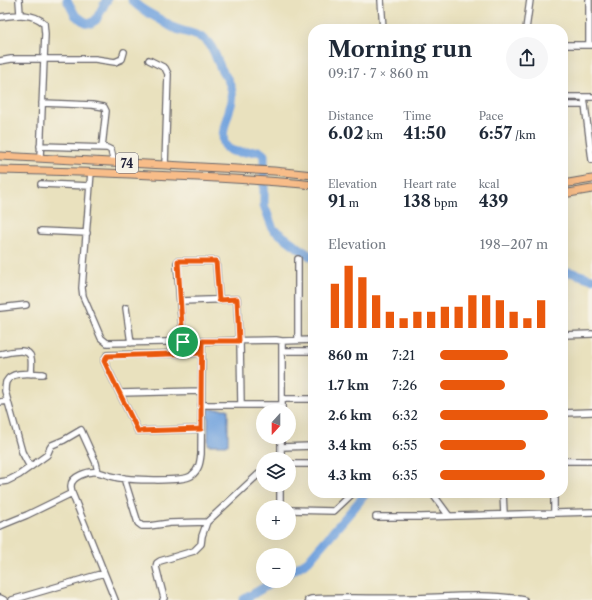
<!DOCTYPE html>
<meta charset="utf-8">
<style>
body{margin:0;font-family:"Libre Caslon Text",serif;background:#f6f6f7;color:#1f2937;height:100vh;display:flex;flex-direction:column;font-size:15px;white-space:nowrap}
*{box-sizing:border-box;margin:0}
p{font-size:13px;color:#747a83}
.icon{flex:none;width:22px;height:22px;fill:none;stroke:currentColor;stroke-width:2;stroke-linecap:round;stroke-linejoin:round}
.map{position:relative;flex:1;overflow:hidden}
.drawer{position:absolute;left:308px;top:24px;width:260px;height:474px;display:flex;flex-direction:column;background:#fff;border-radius:16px;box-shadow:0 4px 16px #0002}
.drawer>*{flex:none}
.needle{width:26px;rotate:201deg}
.fabs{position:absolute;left:256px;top:404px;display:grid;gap:8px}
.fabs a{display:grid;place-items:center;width:40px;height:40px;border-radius:50%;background:#fff;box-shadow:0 4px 16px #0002;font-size:20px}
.pin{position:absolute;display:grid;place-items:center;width:34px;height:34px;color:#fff;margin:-17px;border:2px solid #fff;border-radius:50%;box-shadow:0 1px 4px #0007}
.round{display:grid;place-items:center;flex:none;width:42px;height:42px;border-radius:21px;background:#f6f6f7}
.headline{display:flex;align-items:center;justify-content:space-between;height:68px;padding:0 20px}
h1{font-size:22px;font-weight:700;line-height:30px}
.figures{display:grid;grid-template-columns:repeat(3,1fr);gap:6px;height:68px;padding:4px 20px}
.figures div{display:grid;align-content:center}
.figures b{font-size:17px;font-weight:700}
.figures small{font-size:11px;font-weight:400}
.figures p{font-size:11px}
.chart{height:112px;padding:8px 20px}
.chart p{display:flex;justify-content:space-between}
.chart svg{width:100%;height:72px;margin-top:4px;stroke:#ea580c;stroke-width:6}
ul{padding:0 20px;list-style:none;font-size:13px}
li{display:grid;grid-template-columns:64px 48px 1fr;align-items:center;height:30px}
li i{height:10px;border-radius:5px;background:#ea580c}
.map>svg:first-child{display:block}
.water{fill:#75a4de;stroke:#4c638c}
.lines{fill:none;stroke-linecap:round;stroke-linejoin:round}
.river{stroke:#75a4de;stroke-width:9}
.minor-casing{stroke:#686569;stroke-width:8}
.major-casing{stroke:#686569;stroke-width:9}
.minor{stroke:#fff;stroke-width:5.5}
.major{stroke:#f8bd89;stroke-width:7}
.route-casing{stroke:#fff;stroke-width:8}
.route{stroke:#ea580c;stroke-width:5}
.labels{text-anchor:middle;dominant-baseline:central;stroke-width:3;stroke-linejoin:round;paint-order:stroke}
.shield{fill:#f7f3e8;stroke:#62616f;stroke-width:1}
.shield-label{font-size:12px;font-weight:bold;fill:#22223b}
</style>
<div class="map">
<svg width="592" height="600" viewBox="0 0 592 600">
<rect width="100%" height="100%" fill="#f7f3e8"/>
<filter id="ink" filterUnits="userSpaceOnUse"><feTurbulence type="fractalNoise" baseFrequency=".025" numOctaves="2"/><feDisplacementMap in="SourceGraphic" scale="8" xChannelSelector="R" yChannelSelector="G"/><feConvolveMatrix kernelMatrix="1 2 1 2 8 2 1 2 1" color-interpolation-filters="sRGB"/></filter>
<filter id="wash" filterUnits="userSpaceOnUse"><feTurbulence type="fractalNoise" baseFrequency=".012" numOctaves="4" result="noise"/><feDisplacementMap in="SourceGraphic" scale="16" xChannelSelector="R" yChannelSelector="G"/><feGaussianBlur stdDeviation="0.9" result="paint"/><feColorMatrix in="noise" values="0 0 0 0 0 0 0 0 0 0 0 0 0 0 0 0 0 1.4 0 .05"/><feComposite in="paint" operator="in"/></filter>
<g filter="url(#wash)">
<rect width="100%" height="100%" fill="#e9e1be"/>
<!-- water -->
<path class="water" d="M208 409H228V445H208Z"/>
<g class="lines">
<!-- river -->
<path class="river" d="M67 0 75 15 85 22 91 23 96 20 106 1 107 0
M132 0C140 10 148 12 159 19 164 21 167 25 172 27 183 33 202 33 210 45 214 50 216 58 219 64 221 70 225 75 228 80 231 86 233 94 232 101 229 115 211 149 237 152 244 153 252 151 259 151L264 155V205L273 229 310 256 313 257
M563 273 570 272 592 279
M289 573 308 561 358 503 366 493
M243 600 275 581"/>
</g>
</g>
<g filter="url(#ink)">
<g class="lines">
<!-- minor casing -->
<g class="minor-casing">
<path id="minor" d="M19 0 20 14
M381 0 383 29
M0 17C15 15 32 12 44 23L45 34 40 158
M526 29 530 0
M563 45H592
M589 45V0
M149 60 165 68 168 74 165 165
M0 61 11 59H95L115 62 122 59 124 52
M563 97H592
M584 97 592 160
M42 103 92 105 104 107 106 111 102 147
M563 105H585
M40 146 107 148 111 150 114 162
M91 172 82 288 83 296 101 338 107 343 276 340 282 341 313 340
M41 184 90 186
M41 231 87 233
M298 259V340
M181 301 237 299 239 341
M0 308 26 305
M126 308 131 343
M563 335 592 334
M240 341 241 405
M183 342 177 263 178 261H216L219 300
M282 351H313
M0 354C8 353 29 346 31 358 32 363 31 369 31 374
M120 393 201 391
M282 399H313
M0 402 8 401
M201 405H282
M282 411V341
M563 413 592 412
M201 429 138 431 104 361 107 355 202 353
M281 447 313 446
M281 459V437
M563 461H592
M289 464H313
M30 467 22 452 5 391C5 388 5 385 6 382 12 370 32 374 43 374
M124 478 138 523 142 526H149L170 523 207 522 263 470
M0 482 7 481 19 475 47 455 50 448 52 445 64 440 81 430 96 463 98 472
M432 493 449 516
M503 493 504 514
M554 493V513
M280 507V485
M289 510 334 511 353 493
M376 517H421L592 512
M0 526 27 515 72 493
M0 598 4 600
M12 600 104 573
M115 600 72 493C72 492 71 488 71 487 70 476 89 471 97 472 103 473 109 476 115 477 128 480 182 482 191 476 199 470 200 463 201 454L202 341
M163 600 164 598 156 567 157 563 160 561 194 551 201 544 202 536 207 522
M308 600 311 599C345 597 379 599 413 598 448 597 489 593 524 600"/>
</g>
<!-- major casing -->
<g class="major-casing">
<path id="major" d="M0 156 274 171 313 175
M0 170C58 171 116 173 173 176 220 178 267 180 313 185
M563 184 592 179
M563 194 592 189"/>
</g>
<!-- minor -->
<use href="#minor" class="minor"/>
<!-- major -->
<use href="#major" class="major"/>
</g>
</g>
<g class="lines" filter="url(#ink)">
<!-- route casing -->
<g class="route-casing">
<path id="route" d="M183 342 202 341C201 371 201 400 201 429L138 431 104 361 107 356 202 353V341H239L237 299 219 300 216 261H178V262L183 342"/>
</g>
<!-- route -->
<use href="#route" class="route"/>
</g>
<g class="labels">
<!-- shield labels -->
<rect class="shield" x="116" y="153" width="22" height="20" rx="3"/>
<g class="shield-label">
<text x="127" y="163">74</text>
</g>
</g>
</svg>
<div class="fabs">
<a><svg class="needle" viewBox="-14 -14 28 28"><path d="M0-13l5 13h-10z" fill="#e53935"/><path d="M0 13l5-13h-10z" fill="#747a83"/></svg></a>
<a><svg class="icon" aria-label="layers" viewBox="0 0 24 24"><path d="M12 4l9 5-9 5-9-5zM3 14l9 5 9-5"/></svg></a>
<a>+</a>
<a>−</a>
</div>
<div class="pin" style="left:183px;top:342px;background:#1e9e55"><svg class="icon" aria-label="arrive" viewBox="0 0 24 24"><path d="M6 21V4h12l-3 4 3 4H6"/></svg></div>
<section class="drawer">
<div class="headline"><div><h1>Morning run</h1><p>09:17 · 7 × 860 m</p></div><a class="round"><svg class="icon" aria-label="share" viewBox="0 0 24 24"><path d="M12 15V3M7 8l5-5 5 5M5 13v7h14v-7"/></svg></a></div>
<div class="figures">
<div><p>Distance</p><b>6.02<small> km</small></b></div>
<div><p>Time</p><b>41:50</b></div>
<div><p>Pace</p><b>6:57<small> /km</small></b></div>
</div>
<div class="figures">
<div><p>Elevation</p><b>91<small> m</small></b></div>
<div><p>Heart rate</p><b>138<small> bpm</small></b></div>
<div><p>kcal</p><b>439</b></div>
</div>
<div class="chart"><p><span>Elevation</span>198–207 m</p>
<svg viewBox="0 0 160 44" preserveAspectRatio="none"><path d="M5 44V17M15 44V6M25 44V13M35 44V24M45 44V34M55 44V38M65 44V34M75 44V34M85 44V31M95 44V31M105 44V24M115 44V24M125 44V27M135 44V34M145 44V38M155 44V27"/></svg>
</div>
<ul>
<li><b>860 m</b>7:21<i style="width:63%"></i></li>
<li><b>1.7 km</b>7:26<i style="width:60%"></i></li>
<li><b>2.6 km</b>6:32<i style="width:100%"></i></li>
<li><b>3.4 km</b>6:55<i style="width:80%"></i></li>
<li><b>4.3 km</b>6:35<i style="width:97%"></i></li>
</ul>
</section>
</div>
